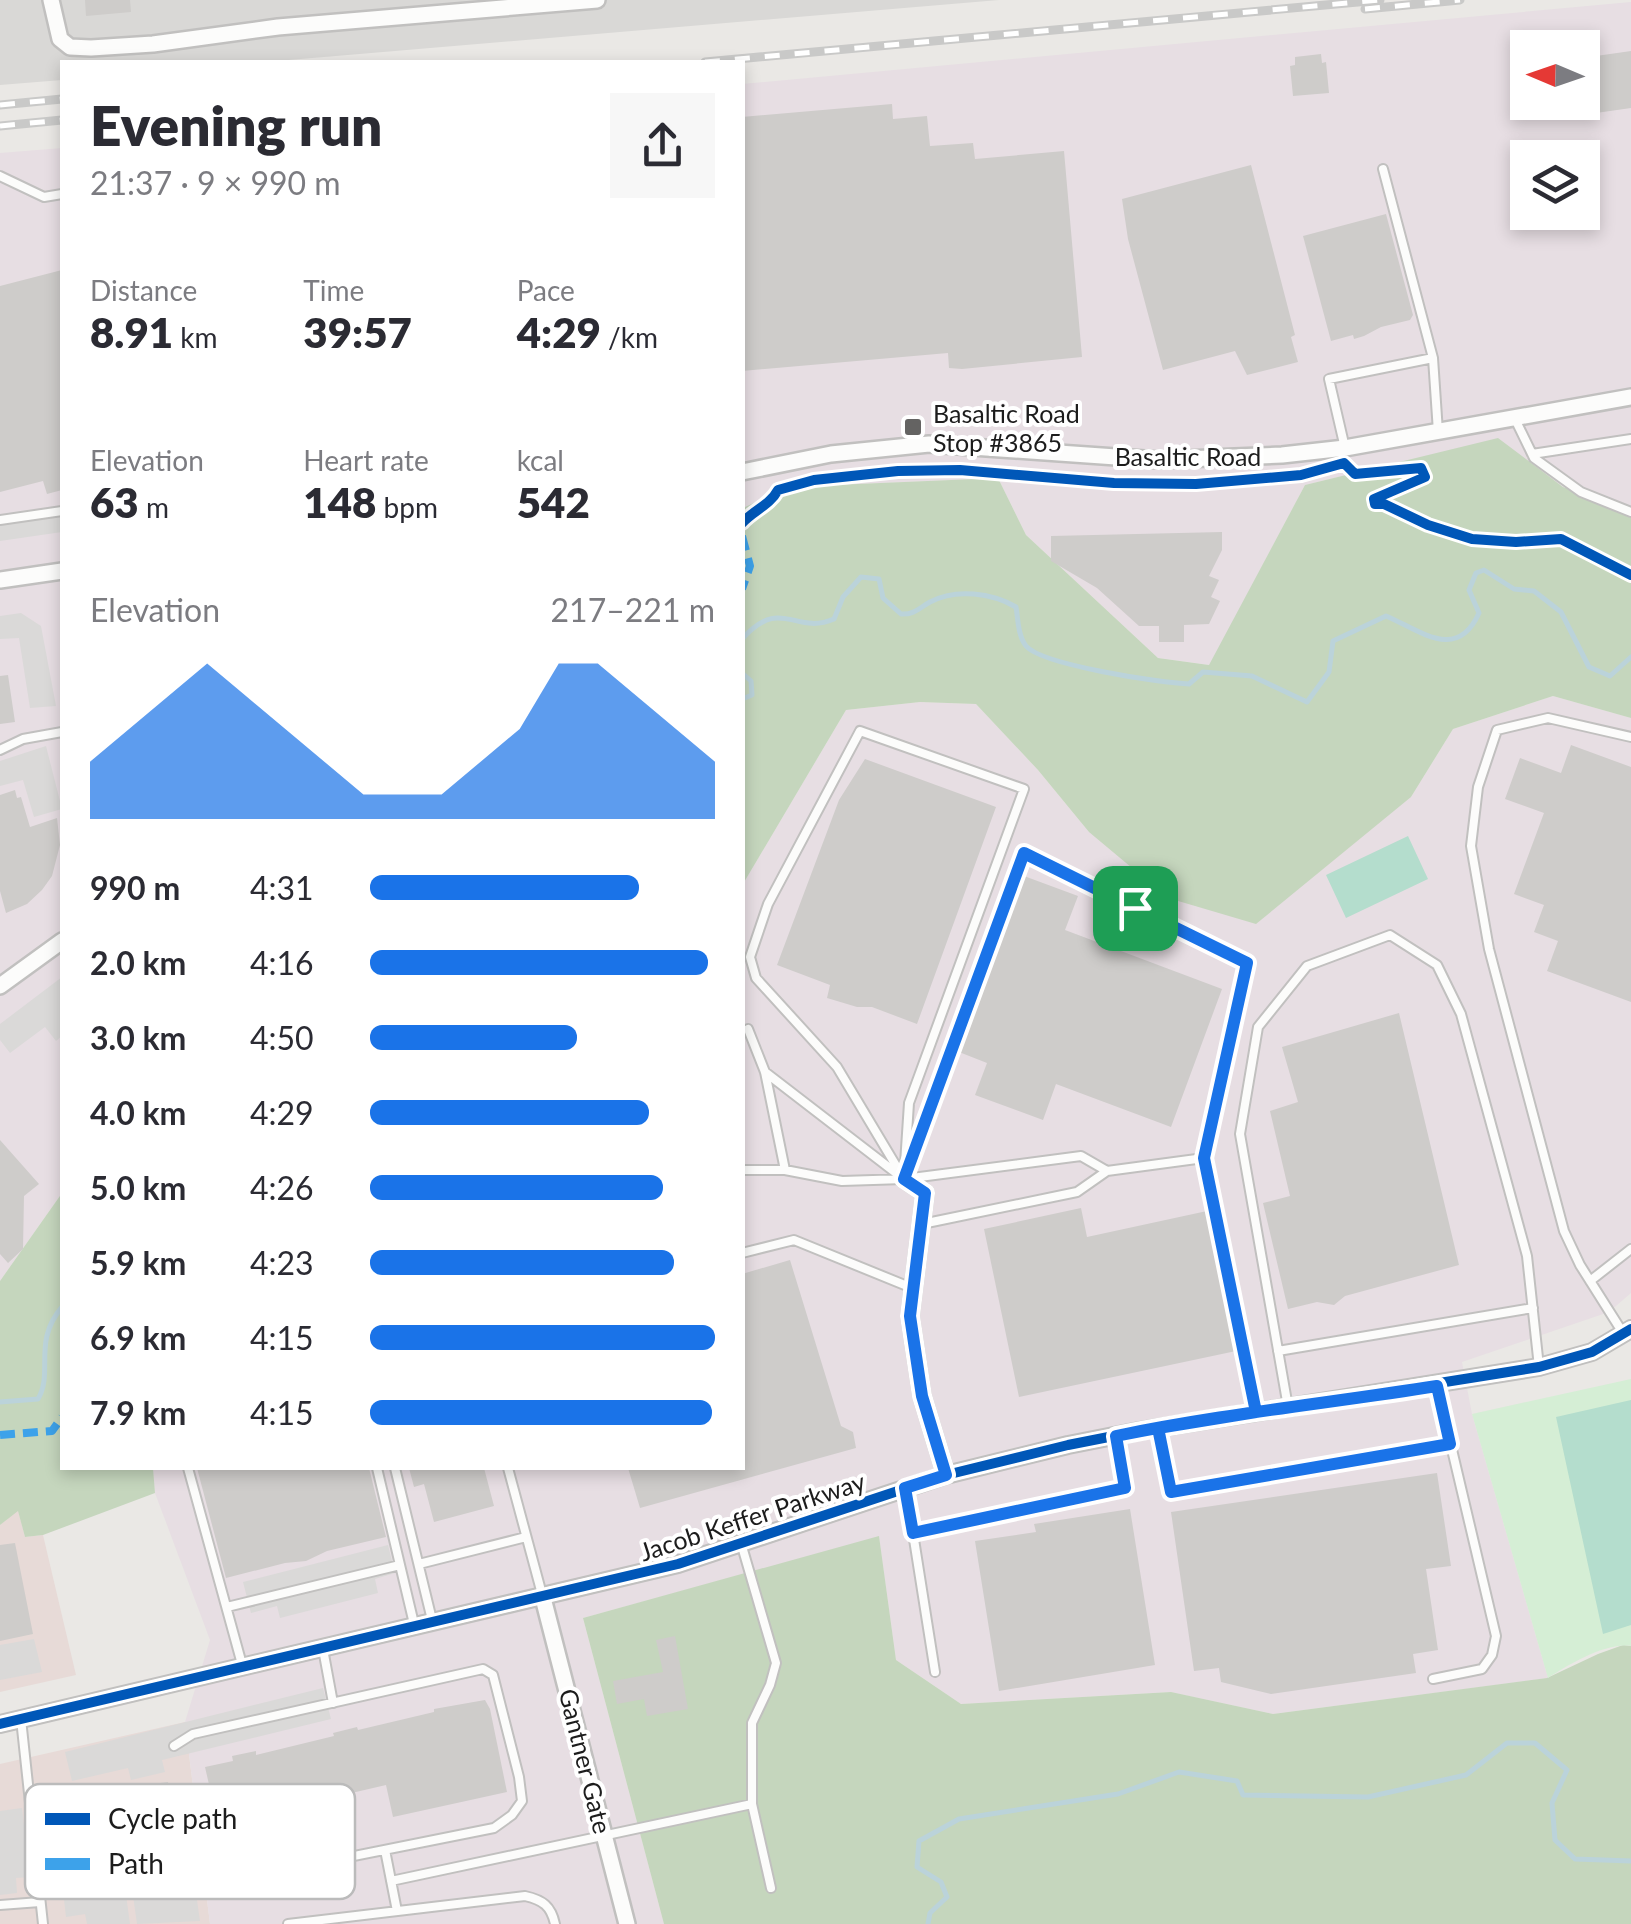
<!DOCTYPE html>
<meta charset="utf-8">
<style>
body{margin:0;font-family:Lato,sans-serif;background:#f7f7f7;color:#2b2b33;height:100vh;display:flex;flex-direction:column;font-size:38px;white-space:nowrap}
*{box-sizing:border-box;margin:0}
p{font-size:32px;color:#7c7c81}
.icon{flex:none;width:55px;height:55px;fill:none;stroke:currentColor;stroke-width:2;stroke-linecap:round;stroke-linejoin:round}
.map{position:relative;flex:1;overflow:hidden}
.panel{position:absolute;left:60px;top:60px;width:685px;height:1410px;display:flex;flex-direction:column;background:#fff;border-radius:0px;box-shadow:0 5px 15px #0003}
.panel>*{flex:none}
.needle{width:65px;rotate:272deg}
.buttons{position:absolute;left:1510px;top:30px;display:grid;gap:20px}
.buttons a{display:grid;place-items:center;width:90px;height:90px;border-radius:0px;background:#fff;box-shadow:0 5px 15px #0003;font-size:50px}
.pin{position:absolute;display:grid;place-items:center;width:85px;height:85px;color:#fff;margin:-42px;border-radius:20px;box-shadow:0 5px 15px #0006}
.round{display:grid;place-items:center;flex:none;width:105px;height:105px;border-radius:0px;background:#f7f7f7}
.head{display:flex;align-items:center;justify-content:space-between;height:170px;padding:0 30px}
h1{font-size:55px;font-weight:800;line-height:75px}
.metrics{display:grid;grid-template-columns:repeat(3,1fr);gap:15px;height:170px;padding:10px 30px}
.metrics div{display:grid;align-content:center}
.metrics b{font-size:42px;font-weight:800}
.metrics small{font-size:28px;font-weight:400}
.metrics p{font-size:28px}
.chart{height:280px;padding:20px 30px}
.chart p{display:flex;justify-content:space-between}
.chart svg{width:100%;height:180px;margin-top:10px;fill:#1a73e8;opacity:.7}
ul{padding:0 30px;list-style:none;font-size:32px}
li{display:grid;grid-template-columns:160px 120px 1fr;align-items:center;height:75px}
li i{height:25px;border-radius:12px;background:#1a73e8}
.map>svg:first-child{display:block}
.residential{fill:#d9d8d6}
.commercial{fill:#e7dad7}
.industrial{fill:#e7dee3;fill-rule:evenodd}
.forest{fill:#c5d6bd}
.park{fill:#d5eed5}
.pitch{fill:#b4ddcd}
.parking{fill:#dad9d8}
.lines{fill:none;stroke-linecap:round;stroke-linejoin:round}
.stream{stroke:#bbd3da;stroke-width:5}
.building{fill:#ceccca}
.lane-casing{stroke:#c1c0bf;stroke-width:12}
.street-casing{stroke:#c1c0bf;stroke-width:20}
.lane{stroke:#fcfcfb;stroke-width:8}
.street{stroke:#fcfcfb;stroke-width:15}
.rail-casing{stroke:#c9c9c8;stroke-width:9}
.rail{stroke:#fff;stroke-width:5;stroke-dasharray:15;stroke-linecap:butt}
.quiet{stroke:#3da2ea;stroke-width:8;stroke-dasharray:15 8;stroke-linecap:butt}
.cycleway-casing{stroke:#fff;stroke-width:16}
.cycleway{stroke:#0057b8;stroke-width:10}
.route-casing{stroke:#fff;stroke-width:20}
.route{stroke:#1a73e8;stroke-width:12}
.poi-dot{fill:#646362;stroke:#fff;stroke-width:4}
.labels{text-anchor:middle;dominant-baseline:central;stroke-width:8;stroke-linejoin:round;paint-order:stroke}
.poi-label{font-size:25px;fill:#1c1c1c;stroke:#fff;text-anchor:start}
.street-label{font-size:25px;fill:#1c1c1c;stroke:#fff}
.key{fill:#fff;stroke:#bbb;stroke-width:2.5}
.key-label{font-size:28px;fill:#1c1c1c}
</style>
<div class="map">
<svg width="1631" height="1924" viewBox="0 0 1631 1924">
<rect width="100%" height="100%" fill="#eae8e5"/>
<!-- residential -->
<path class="residential" d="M0 0H999L265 62H62V80L0 85Z"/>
<!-- commercial -->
<path class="commercial" d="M18 1510 25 1537 43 1535 76 1675 0 1692V1525Z
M185 1722 210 1924H0V1764Z"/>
<!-- industrial -->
<path class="industrial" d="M1631 2V512L1563 487 1498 439 1305 485 1210 665 1158 658 1026 535 998 478 787 487 743 508 742 84ZM1528 48H1582V102H1528ZM1528 158H1582V212H1528Z
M62 148V1193L0 1281V153Z
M1553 696 1631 718V1293L1609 1312 1462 1362 1472 1414 1548 1678 1273 1714 1170 1692 961 1704 896 1660 879 1537 583 1618 664 1924H210L185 1722 210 1640 155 1493 153 1468H742L743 884 846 710 920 702 976 704 1038 770 1089 832 1411 797 1453 729Z"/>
<!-- forest -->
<path class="forest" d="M1498 438 1563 487 1631 512V718L1553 696 1453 729 1411 797 1256 924 1168 898 1089 832 1038 770 976 704 920 702 846 710 743 884V508L787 487 998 478 1026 535 1158 658 1209 665 1305 485Z
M62 1193V1468H153L155 1493 43 1535 25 1537 18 1511 0 1525V1281Z
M879 1536 896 1660 961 1704 1171 1692 1273 1714 1547 1678 1598 1654 1623 1645 1631 1646V1924H664L583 1618Z"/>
<!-- park -->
<path class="park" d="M1631 1379V1646C1606 1642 1568 1665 1548 1678L1472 1414Z"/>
<!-- pitch -->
<path class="pitch" d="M1408 836 1428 879 1346 918 1326 875Z
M1631 1400V1625L1603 1634 1556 1417Z"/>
<!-- parking -->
<path class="parking" d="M62 515V532L0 541V524Z
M21 613 41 626 56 706 30 708 19 638 0 639V616Z
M46 746 62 809 34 817 23 780 0 786V761Z
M62 977V1036L56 1041 45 1027 10 1053 0 1040V1024Z
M388 1545 395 1573 375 1579 378 1593 280 1618 277 1606 251 1613 243 1582Z
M34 1639 42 1672 0 1680V1645Z
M323 1688 331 1719 162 1760 165 1772 131 1780 128 1768 72 1781 65 1752Z
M22 1808 30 1877 16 1878 17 1893 0 1895V1811Z
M190 1851 200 1921 137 1924 128 1860Z
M116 1858 117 1873H123L130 1924H87L85 1914 66 1917 60 1865Z"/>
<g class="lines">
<!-- stream -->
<path class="stream" d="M742 639C782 595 794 636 834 619L843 597 861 577 879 579 883 598 901 614C914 615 919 608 930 602 956 588 992 593 1016 607 1018 619 1018 636 1026 646 1042 665 1161 683 1189 684L1203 672 1252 676 1307 702 1329 672 1333 641 1386 616C1421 631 1457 662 1479 613L1469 590 1476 573 1484 570 1514 589 1534 591 1561 612 1589 667 1610 676 1631 657
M742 673 751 681 752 695 742 699
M0 1402 38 1399C54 1372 32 1342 62 1307
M928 1924 930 1913 947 1897 941 1882 917 1867 919 1841 959 1819 1118 1794 1179 1772 1237 1781 1243 1795 1368 1797 1466 1775 1507 1743H1535L1567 1770 1552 1803 1555 1840 1575 1859 1631 1861"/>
</g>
<!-- building -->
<path class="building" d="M85 0H130L131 12 86 16Z
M1631 51V108L1582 115V58Z
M1321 54 1322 63 1326 62 1329 93 1293 96 1290 66 1295 65V57Z
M892 104 893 119 927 116 930 146 973 143 975 159 1064 151 1082 357 962 369 949 368 948 353 742 371V117Z
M1251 165 1295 335 1291 337 1298 362 1247 375 1235 351 1163 370 1128 239 1122 199Z
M1386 214 1413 315 1410 320 1381 327 1364 336 1354 339 1353 335 1331 341 1303 236Z
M62 270V490L47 494 43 481 0 492V286Z
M1222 532V550L1209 576 1219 580 1211 597 1220 601 1209 624 1184 625V642H1159V626H1139L1097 588 1051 561V536Z
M8 675 15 722 0 724V676Z
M1571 745 1631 767V1002L1547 971 1558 941 1534 932 1544 905 1514 894 1544 813 1505 799 1520 758 1561 773Z
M865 759 996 807 917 1024 872 1007H857L827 998 830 985 777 965 839 800Z
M15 790 17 798 21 797 30 827 57 818 60 845 52 876 42 890 27 904 6 913 0 891V795Z
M1024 876 1078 896 1065 930 1222 989 1171 1127 1056 1084 1043 1120 975 1095 987 1063 959 1052Z
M1399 1013 1459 1265 1345 1296 1334 1305 1317 1302 1288 1309 1263 1203 1290 1196 1270 1111 1298 1102 1282 1047Z
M0 1140 39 1184 24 1196 23 1249 8 1263 0 1254Z
M1081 1208 1087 1237 1207 1211 1236 1351 1019 1397 984 1229Z
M790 1260 841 1426 853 1432 856 1448 640 1508 628 1468H742V1274Z
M197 1468H369L386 1537 327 1551 306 1561 285 1563 226 1578Z
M409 1468H484L494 1506 434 1522 424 1484 414 1487Z
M1437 1473 1451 1566 1426 1569 1438 1650 1413 1654 1416 1673 1271 1694 1221 1682 1219 1668 1194 1671 1171 1512Z
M1130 1509 1155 1665 999 1691 975 1541 1036 1532 1034 1524Z
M15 1543 33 1634 0 1641V1545Z
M675 1636 688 1709 647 1716 644 1699 617 1704 613 1681 663 1672 656 1640Z
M485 1700 490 1709 507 1792 393 1817 386 1785 330 1798 336 1824 224 1850 205 1767 233 1761 232 1756 256 1751V1755L334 1736 333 1733 357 1727 358 1730 434 1712V1709Z
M168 1782 169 1795 175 1794 182 1842 54 1858 48 1810 54 1809 52 1797Z"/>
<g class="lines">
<!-- lane casing -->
<g class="lane-casing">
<path id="lane" d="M1383 169 1433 358 1438 432
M0 176 44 197 62 194
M1515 419 1534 458 1581 492 1631 512
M1345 448 1329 379 1433 358
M1532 454 1631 439
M0 520 62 511
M860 731 1024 789 909 1103 904 1179 837 1067 756 978 750 957 768 904Z
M0 750 23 739 62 732
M748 1029 765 1072 785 1170 842 1181 904 1179 1081 1156 1107 1171 1204 1158 1247 963 1024 853 904 1179
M765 1072 900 1176
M1204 1158 1256 1412
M742 1170H785
M922 1224 1077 1192 1107 1171
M742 1253 794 1240 912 1288
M1590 1281 1631 1249
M1623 1333 1580 1265 1564 1231 1489 949 1471 846 1478 787 1497 730 1548 718 1631 737
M1278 1351 1533 1308
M1288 1407 1240 1134 1258 1027 1307 966 1390 935 1437 965 1461 1014 1527 1256 1539 1367
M1158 1428 1171 1492 1450 1444
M188 1468 243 1668
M377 1468 415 1628
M395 1468 433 1624
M508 1468 543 1598
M905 1489 913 1533 1125 1488 1116 1436
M913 1533 935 1672
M741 1543 776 1663 770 1685 752 1723V1804
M419 1564 526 1537
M227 1607 400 1565
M323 1649 333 1703
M1433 1679 1482 1669 1492 1655 1496 1636 1437 1386
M21 1719 43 1924
M174 1746 193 1734 483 1669 493 1675 519 1777 522 1801 512 1815 494 1828 204 1886
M385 1850 397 1911
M391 1881 752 1804 771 1888
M0 1905 40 1902
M288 1924 525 1896C543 1900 551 1906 555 1924"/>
</g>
<!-- street casing -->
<g class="street-casing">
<path id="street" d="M51 0 60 39 70 47 91 48 153 44 278 27 597 0
M742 472 831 454 929 444 1159 460 1282 455 1345 448 1631 397
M0 580 62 571
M0 986 62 941
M904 1179 925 1193 910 1316 922 1396 946 1475
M543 1598 627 1924
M0 1724 678 1564 946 1475 1068 1445 1139 1431 1539 1367 1592 1352 1631 1329"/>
</g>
<!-- lane -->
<use href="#lane" class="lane"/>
<!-- street -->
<use href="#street" class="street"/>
<!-- rail casing -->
<g class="rail-casing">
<path id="rail" d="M1365 9 1460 0
M705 62 1380 0
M0 105 62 99
M0 126 62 120"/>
</g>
<!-- rail -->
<use href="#rail" class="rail"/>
<!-- quiet -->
<path class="quiet" d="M742 536 750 566 742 589
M0 1435 52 1431 62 1417"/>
<!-- cycleway casing -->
<g class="cycleway-casing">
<path id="cycleway" d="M742 523C754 510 770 505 778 490L814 480 898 471 960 470 1114 483 1196 484 1301 475 1344 463 1355 474 1421 468 1425 477 1374 499 1375 504H1384L1428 525 1472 539 1516 542 1561 539 1631 575
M0 1724 678 1564 946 1475 1068 1445 1139 1431 1539 1367 1592 1352 1631 1329"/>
</g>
<!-- cycleway -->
<use href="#cycleway" class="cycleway"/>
</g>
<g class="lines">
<!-- route casing -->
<g class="route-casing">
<path id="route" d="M1135 908 1024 853 904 1179 925 1193 910 1316 922 1396 946 1475 905 1488 913 1533 1125 1488 1116 1436C1222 1414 1330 1403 1437 1386L1450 1444 1171 1492 1158 1428 1256 1412 1204 1158 1247 963 1135 908"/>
</g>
<!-- route -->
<use href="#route" class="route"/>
</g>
<!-- markers -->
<rect class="poi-dot" x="903" y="417" width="20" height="20" rx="5"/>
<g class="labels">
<!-- poi labels -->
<g class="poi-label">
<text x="933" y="413">Basaltic Road<tspan x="933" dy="29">Stop #3865</tspan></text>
</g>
<!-- street labels -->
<g class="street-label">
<text x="1188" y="456">Basaltic Road</text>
<text transform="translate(752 1516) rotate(-18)">Jacob Keffer Parkway</text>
<text transform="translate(586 1761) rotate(76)">Gantner Gate</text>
</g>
</g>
<!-- legend -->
<rect x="25" y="1784" width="330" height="115" rx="15" class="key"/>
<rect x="45" y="1813" width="45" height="12" fill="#0057b8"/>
<rect x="45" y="1858" width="45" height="12" fill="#3da2ea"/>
<g class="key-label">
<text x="108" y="1829">Cycle path</text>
<text x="108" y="1874">Path</text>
</g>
</svg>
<div class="buttons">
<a><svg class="needle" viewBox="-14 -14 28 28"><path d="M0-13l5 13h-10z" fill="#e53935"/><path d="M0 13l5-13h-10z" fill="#7c7c81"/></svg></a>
<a><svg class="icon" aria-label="layers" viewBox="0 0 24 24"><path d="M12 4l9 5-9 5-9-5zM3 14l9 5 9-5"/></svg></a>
</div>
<div class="pin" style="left:1135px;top:908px;background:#1e9e55"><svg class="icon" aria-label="arrive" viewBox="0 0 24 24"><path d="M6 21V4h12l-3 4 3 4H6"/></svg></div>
<section class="panel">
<div class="head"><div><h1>Evening run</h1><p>21:37 · 9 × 990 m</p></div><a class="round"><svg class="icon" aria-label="share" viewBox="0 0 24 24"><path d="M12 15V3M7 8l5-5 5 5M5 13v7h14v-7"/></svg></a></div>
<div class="metrics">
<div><p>Distance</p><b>8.91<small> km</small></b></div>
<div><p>Time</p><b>39:57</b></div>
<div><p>Pace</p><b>4:29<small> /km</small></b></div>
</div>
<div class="metrics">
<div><p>Elevation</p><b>63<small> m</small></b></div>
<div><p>Heart rate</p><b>148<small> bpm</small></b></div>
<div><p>kcal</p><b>542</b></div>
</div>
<div class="chart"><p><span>Elevation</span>217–221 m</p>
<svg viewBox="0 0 160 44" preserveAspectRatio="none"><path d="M0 44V30L10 22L20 14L30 6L40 14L50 22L60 30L70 38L80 38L90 38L100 30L110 22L120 6L130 6L140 14L150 22L160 30V44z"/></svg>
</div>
<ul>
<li><b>990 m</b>4:31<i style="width:78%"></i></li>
<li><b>2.0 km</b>4:16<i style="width:98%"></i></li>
<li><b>3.0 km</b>4:50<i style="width:60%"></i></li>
<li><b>4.0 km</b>4:29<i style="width:81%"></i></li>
<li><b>5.0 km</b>4:26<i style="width:85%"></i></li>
<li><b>5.9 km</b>4:23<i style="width:88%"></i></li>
<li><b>6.9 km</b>4:15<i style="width:100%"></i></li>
<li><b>7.9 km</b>4:15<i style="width:99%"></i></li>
</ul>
</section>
</div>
